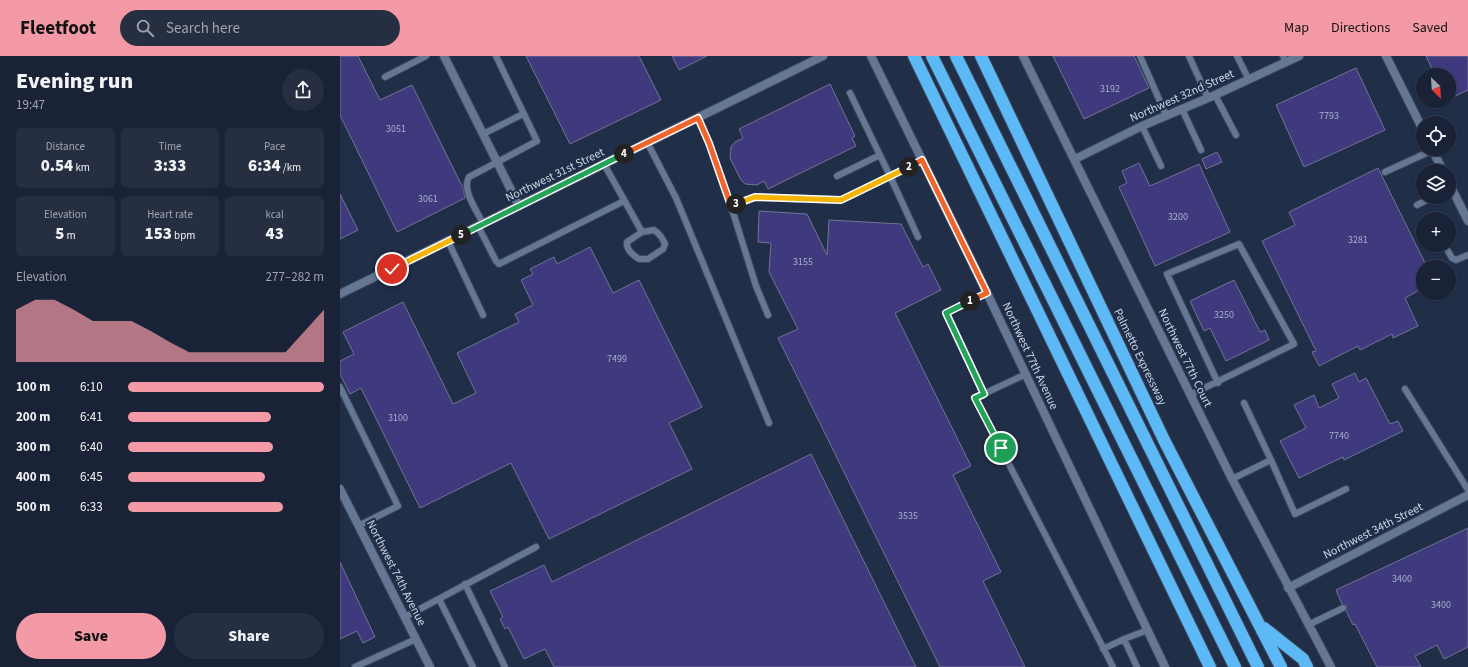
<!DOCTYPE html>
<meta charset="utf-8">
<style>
body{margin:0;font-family:"Source Sans 3",sans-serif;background:#262f42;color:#f1f3f6;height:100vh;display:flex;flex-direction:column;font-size:15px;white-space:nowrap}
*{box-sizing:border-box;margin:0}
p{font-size:13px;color:#9fa4ad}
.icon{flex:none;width:22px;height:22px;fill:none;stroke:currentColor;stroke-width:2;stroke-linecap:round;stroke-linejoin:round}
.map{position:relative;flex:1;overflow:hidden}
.drawer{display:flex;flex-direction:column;background:#192236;width:340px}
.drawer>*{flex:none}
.needle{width:26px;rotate:155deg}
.fabs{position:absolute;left:1076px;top:12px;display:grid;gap:8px}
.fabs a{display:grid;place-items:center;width:40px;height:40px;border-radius:50%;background:#192236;box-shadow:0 1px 3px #0004,0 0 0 1px #373f51;font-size:20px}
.pin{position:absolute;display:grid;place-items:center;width:34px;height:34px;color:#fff;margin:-17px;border:2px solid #fff;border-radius:50%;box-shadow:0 1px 4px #0007}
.km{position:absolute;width:20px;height:20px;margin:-10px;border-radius:50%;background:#222;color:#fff;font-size:11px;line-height:20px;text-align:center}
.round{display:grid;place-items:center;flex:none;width:42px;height:42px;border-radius:21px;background:#262f42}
.head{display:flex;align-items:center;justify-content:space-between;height:68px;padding:0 16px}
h1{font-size:22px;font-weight:800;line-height:30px}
.stats{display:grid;grid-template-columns:repeat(3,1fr);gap:6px;height:68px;padding:4px 16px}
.stats div{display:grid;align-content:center;border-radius:6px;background:#262f42;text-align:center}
.stats b{font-size:17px;font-weight:800}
.stats small{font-size:11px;font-weight:400}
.stats p{font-size:11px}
.chart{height:112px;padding:8px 16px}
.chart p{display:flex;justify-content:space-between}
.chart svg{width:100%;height:72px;margin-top:4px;fill:#f49aa6;opacity:.7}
.action{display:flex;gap:8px;margin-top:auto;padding:8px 16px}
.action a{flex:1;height:46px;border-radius:24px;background:#f49aa6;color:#111;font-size:16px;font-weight:800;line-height:46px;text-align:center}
.action a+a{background:#262f42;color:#f1f3f6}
ul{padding:0 16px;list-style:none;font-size:13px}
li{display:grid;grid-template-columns:64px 48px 1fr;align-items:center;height:30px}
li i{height:10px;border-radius:5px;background:#f49aa6}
header{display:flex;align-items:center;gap:24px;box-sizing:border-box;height:56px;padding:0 20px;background:#f49aa6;color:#111}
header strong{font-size:19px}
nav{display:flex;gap:22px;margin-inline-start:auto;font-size:14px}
.search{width:280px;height:36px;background:#262f42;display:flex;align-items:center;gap:10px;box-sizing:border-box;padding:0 14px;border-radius:22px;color:#9fa4ad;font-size:15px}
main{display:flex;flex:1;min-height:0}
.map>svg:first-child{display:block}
.building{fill:#3f3a7e;stroke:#727393}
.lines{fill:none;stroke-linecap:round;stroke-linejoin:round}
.service-casing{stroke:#3c485d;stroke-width:8}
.minor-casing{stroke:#3c485d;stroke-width:10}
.tertiary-casing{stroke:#3c485d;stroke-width:10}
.motorway-casing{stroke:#3c485d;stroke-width:14}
.service{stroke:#667794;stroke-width:6}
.minor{stroke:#667794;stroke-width:8}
.tertiary{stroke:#667794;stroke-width:8}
.motorway{stroke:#5cb9f6;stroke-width:12}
.split-1-casing{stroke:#fff;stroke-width:8}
.split-2-casing{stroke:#fff;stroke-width:8}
.split-3-casing{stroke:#fff;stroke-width:8}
.split-4-casing{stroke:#fff;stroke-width:8}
.split-5-casing{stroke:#fff;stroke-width:8}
.split-6-casing{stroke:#fff;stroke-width:8}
.split-1{stroke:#22a559;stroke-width:5}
.split-2{stroke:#f0652b;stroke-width:5}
.split-3{stroke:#f5b400;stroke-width:5}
.split-4{stroke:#f0652b;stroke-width:5}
.split-5{stroke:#22a559;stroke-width:5}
.split-6{stroke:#f5b400;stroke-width:5}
.labels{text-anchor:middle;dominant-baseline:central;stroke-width:4;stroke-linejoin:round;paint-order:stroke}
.number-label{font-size:10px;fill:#a9afcc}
.street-label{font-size:12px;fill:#ccd6e6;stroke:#212e48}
</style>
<header>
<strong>Fleetfoot</strong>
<div class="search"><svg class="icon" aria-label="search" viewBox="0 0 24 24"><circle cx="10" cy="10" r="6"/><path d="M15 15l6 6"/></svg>Search here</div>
<nav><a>Map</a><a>Directions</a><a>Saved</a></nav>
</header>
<main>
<section class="drawer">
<div class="head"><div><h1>Evening run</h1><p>19:47</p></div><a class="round"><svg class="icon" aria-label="share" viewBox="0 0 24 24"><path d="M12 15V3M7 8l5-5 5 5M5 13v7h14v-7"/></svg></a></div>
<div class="stats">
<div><p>Distance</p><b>0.54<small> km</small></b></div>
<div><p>Time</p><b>3:33</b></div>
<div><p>Pace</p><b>6:34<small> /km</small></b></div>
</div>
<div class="stats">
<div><p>Elevation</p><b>5<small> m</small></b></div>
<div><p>Heart rate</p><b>153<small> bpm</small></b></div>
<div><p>kcal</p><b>43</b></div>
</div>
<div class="chart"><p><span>Elevation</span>277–282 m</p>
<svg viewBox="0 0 160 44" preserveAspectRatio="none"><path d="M0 44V12L10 6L20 6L30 12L40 19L50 19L60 19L70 25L80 32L90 38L100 38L110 38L120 38L130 38L140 38L150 25L160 12V44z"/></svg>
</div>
<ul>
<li><b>100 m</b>6:10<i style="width:100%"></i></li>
<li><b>200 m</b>6:41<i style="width:73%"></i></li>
<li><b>300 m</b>6:40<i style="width:74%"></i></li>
<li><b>400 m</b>6:45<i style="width:70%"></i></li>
<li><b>500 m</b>6:33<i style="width:79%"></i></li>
</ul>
<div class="action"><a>Save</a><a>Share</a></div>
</section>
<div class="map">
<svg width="1128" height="611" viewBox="0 0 1128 611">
<rect width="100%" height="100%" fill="#212e48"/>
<!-- building -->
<path class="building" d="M0 0H18L40 44 72 29 123 132 125 142 57 176 0 59Z
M186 0H299L321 44 230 88Z
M332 0H367L339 14Z
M713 0H794L809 32 744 63Z
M1086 0H1128V34L1109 43V19H1095Z
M1016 12 1045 74 964 111 936 49Z
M490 28 515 80 512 82 516 90 428 133 424 125 417 129 405 128 401 124 390 102 391 91 395 86 403 82 399 73Z
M877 96 882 106 866 113 862 103Z
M799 107 810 130 859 108 890 176 815 210 779 131 787 127 782 115Z
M1038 112 1087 211H1083V232L1065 242 1078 270 1053 282 1052 278 1020 294 1018 290 979 310 972 296 976 295 922 185 955 169 949 156Z
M0 138 18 174 0 183Z
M419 155 467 158 487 199 489 164 561 168 583 211 588 208 601 234 555 257 631 410 613 419 661 516 643 525 685 611H600L438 282 458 273 429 216 431 187 418 186Z
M250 191 273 237 299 224 362 351 329 367 352 413 209 483 171 407 80 452 21 332 10 338 0 318V305L14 298 3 276 63 246 113 348 136 337 117 297 179 266 175 258 193 249 181 224 193 218 190 213 214 201 217 208Z
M894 224 920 276 925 274 929 284 886 305 870 272 864 275 850 245Z
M1015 317 1019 326 1026 322 1050 368 1058 365 1063 375 1004 404 1003 401 959 422 940 385 966 372 954 349 974 339 979 352 999 342 992 328Z
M471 398 576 611H214L205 593 184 603 168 571 165 573 160 563 163 561 150 535 204 509 212 526Z
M1128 472V591L1104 603 1097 589 1075 600 1081 611H1037L1015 568 1013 569 1006 555 1007 550 1002 548 996 534Z
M0 506 35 581 23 587 17 575 0 583Z"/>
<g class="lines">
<!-- service casing -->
<g class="service-casing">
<path id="service" d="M800 0 826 59
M849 0 868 42
M897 0 909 24
M943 0 946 6
M45 21 86 0
M510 37 550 120 582 104
M875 39 896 79
M842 53 861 94
M358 61 369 87 391 150
M802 70 821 110
M143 78 183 58
M307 86 336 142 429 367
M264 108 302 176
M1045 116 1093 94
M497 120 540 99
M1077 149 1093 141
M143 168C138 156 121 134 129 121L197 85 156 0
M138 170 156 205 159 208 284 145
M314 174C320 178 322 182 325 188L323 193 308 203H299C293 199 286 194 287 186L302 176Z
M108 185 143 259
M1105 190 1112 202 1116 204 1128 199
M428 259 416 230 391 150 415 141 501 144 550 120 578 181
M686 318 635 342 773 611
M0 331 58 450 18 470
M1065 333 1128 434
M644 338 606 257 647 237
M850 339 954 288 899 188 827 218 878 327
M904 347 931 404
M892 423 931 404 955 458 1006 433
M125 528 165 611
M99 543 133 611
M65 561 196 491
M968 569 1003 552
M784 583 808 574
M763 593 784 583 797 611
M15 611 76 583"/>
</g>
<!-- minor casing -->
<g class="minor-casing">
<path id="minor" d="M104 0 179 150
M531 0 637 216 825 611
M683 0 892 423 991 611
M1046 0 1083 74
M1092 93 1103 115
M735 103 802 70 875 39 959 0
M1109 127 1128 165
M0 433 90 611
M948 532 1128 439"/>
</g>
<!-- tertiary casing -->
<g class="tertiary-casing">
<path id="tertiary" d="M0 238 483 0"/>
</g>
<!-- motorway casing -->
<g class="motorway-casing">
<path id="motorway" d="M574 0 870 611
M592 0 895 611
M616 0 918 611
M641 0 824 384 941 611
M924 572 963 603 967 611"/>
</g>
<!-- service -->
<use href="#service" class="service"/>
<!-- minor -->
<use href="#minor" class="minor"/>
<!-- tertiary -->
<use href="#tertiary" class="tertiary"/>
<!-- motorway -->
<use href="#motorway" class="motorway"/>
</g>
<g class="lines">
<!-- split-1 casing -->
<g class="split-1-casing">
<path id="split-1" d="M630 245 606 257 644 338 635 342 661 392"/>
</g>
<!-- split-2 casing -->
<g class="split-2-casing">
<path id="split-2" d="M569 111 582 104 647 237 630 245"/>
</g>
<!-- split-3 casing -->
<g class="split-3-casing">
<path id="split-3" d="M396 148 415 141 501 144 569 111"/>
</g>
<!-- split-4 casing -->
<g class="split-4-casing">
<path id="split-4" d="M284 98 358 62 369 87 391 150 396 148"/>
</g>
<!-- split-5 casing -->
<g class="split-5-casing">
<path id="split-5" d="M121 179 284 98"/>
</g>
<!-- split-6 casing -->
<g class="split-6-casing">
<path id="split-6" d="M52 213 121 179"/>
</g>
<!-- split-1 -->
<use href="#split-1" class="split-1"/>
<!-- split-2 -->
<use href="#split-2" class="split-2"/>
<!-- split-3 -->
<use href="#split-3" class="split-3"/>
<!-- split-4 -->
<use href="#split-4" class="split-4"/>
<!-- split-5 -->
<use href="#split-5" class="split-5"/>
<!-- split-6 -->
<use href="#split-6" class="split-6"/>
</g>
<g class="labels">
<!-- number labels -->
<g class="number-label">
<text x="770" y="33">3192</text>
<text x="989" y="60">7793</text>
<text x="56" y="73">3051</text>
<text x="88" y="143">3061</text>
<text x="838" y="161">3200</text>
<text x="1018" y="184">3281</text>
<text x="463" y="206">3155</text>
<text x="884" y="259">3250</text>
<text x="277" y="303">7499</text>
<text x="58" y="362">3100</text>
<text x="999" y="380">7740</text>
<text x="568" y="460">3535</text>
<text x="1062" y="523">3400</text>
<text x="1101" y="549">3400</text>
</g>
<!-- street labels -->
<g class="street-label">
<text transform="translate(842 40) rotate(-24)">Northwest 32nd Street</text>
<text transform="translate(215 119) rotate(-26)">Northwest 31st Street</text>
<text transform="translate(690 300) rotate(65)">Northwest 77th Avenue</text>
<text transform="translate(800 301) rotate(64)">Palmetto Expressway</text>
<text transform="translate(845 302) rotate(64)">Northwest 77th Court</text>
<text transform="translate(1033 475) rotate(-27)">Northwest 34th Street</text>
<text transform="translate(56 517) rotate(63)">Northwest 74th Avenue</text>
</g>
</g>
</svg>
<div class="fabs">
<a><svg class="needle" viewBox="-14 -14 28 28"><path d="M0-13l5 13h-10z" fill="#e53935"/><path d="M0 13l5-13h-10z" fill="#9fa4ad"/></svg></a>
<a><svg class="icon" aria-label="locate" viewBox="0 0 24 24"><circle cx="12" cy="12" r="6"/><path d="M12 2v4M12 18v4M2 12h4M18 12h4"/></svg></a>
<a><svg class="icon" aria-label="layers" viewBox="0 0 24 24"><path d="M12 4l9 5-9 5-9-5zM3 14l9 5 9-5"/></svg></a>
<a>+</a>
<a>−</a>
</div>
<div class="pin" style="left:661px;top:392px;background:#1e9e55"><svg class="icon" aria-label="arrive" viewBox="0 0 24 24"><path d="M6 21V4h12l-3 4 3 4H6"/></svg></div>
<div class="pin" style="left:52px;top:213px;background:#d93025"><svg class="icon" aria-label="check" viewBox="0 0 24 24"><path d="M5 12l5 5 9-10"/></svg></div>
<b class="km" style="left:630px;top:245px">1</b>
<b class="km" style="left:569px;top:111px">2</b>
<b class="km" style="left:396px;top:148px">3</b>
<b class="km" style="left:284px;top:98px">4</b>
<b class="km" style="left:121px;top:179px">5</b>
</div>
</main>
